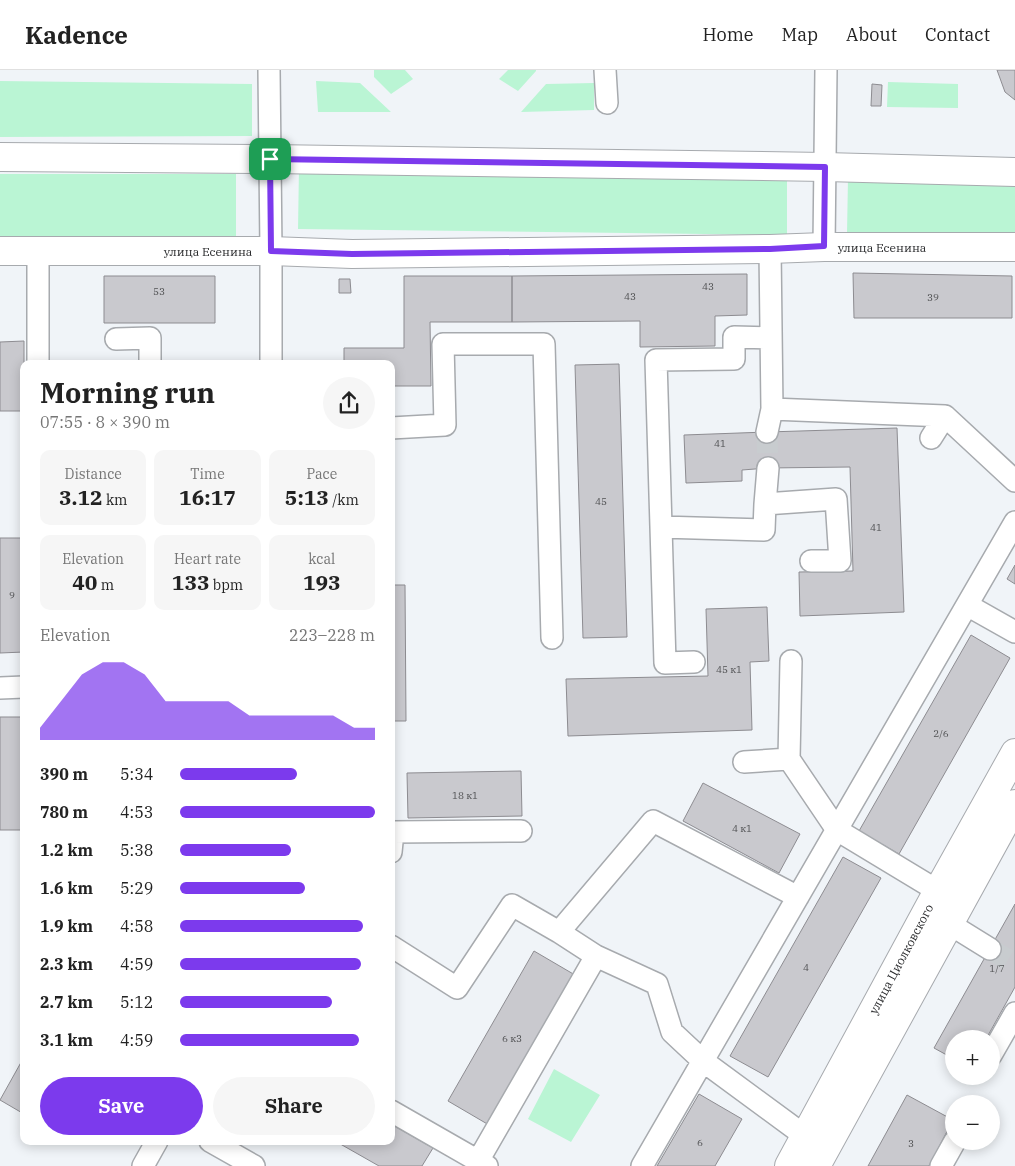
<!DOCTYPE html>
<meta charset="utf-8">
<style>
body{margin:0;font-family:"IBM Plex Serif",serif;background:#f6f6f6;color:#222;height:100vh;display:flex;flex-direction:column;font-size:19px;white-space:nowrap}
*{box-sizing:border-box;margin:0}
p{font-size:16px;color:#767676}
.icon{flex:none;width:28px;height:28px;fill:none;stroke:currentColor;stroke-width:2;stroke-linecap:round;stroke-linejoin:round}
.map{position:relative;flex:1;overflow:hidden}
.sheet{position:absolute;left:20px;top:290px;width:375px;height:785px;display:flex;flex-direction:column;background:#fff;border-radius:10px;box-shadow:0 2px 12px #0003}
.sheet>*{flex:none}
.tools{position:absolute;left:945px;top:960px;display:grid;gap:10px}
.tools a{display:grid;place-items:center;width:55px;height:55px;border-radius:50%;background:#fff;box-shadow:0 2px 12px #0003;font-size:25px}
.pin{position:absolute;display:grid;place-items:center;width:42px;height:42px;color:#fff;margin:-21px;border-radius:10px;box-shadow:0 2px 8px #0006}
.round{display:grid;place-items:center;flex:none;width:52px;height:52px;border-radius:26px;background:#f6f6f6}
.head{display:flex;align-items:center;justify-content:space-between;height:85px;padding:0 20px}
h1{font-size:28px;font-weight:800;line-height:38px}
.figures{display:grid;grid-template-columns:repeat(3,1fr);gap:8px;height:85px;padding:5px 20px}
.figures div{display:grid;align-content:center;border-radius:10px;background:#f6f6f6;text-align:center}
.figures b{font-size:21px;font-weight:800}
.figures small{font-size:14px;font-weight:400}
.figures p{font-size:14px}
.chart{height:140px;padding:10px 20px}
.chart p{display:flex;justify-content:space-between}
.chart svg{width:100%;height:90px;margin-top:5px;fill:#7c3aed;opacity:.7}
.button{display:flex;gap:10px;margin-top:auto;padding:10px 20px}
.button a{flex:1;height:58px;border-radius:30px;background:#7c3aed;color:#fff;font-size:20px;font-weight:800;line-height:58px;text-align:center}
.button a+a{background:#f6f6f6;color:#222}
ul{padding:0 20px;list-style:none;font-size:16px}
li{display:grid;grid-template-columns:80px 60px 1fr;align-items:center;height:38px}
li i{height:12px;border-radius:6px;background:#7c3aed}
header{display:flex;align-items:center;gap:30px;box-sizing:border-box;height:70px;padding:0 25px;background:#fff;border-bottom:1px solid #e0e0e0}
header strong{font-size:24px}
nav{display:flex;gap:28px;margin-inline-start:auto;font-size:18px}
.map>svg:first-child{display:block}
.green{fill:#baf5d4}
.building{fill:#c9c9ce;stroke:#8d8c91}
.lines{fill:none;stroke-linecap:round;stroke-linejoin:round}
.minor-tunnel{stroke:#c8cccf;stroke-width:21;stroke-dasharray:21 11;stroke-linecap:butt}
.minor-casing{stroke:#a7aaae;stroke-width:24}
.major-casing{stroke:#a7aaae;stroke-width:30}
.minor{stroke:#fff;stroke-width:21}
.major{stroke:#fff;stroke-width:28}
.route-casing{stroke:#fff;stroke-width:10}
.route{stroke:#7c3aed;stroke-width:6}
.labels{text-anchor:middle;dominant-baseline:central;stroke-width:4;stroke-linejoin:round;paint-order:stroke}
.number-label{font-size:10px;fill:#515254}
.street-label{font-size:12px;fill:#292a2c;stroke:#fff}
</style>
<header>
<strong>Kadence</strong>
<nav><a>Home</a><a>Map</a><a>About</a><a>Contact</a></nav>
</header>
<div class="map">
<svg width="1015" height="1096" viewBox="0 0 1015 1096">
<rect width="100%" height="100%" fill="#f0f4f8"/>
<!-- green -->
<path class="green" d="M374 0H405L413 9 391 24 374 7Z
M508 0H536V1L518 21 499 9Z
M0 11 252 14V66L0 67Z
M316 11 360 13 391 42H318Z
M888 12 958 14V38L887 37Z
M594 13V40L521 42 546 14Z
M299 97 787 104V165L298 159Z
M0 104H236V168L0 167Z
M848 108 1015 114V167L847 163Z
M554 999 600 1025 571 1072 528 1049Z"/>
<!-- building -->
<path class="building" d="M997 0H1015V30L1005 22Z
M872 14 882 15 881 36H871Z
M853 203 1012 206V248H854Z
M747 204V245L715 246V276L640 277V251L512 252V206Z
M104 206H215V253H104Z
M404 206H512V252H430L431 316H391V294H344V278H404Z
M339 209H350L351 223H339Z
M24 271V341H0V272Z
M619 294 627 567 583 568 575 295Z
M897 358 904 542 800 546 799 502 853 501 850 397 768 398 742 400V411L686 413 684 365 767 362Z
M0 468H24V582L0 583Z
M1015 495V514L1007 509Z
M391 515H405L406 651H391Z
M767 537 769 591 750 592 752 660 568 666 566 609 708 606 706 539Z
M971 565 1010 588 899 784 859 761Z
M0 647H24V760H0Z
M521 701 522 746 408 748 407 703Z
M703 713 800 764 779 803 683 751Z
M843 787 881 808 768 1007 730 986Z
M1015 834V917L986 969H954V989L934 978Z
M534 881 575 905 489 1055 448 1031Z
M24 987V1044L0 1030Z
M699 1024 742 1049 715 1096H657Z
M907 1025 953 1050 929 1096H868Z
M391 1054 433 1078 422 1096H379L335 1071H391Z"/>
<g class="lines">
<!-- minor-tunnel -->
<path class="minor-tunnel" d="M767 362 768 398
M990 879 1015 894"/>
<!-- minor casing -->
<g class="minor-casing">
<path id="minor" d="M269 0 271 181V294
M605 0 607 33
M824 177 826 0
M116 269 150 268V294
M38 294V182
M772 339 945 346 931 368
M945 346 1015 411
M391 358 445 355 443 274H544L552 568
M767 362 772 339 770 179
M768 398 765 434 836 429 840 491H811
M661 457 656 290 734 289V267L771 268
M967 535 1015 562
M791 591 789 689 837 760 938 821
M694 592 665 593 661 457 764 460 765 434
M0 618 24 617
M744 692 789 689
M391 782 393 762 521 761
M948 853 990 879
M559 862 653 751 798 827
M391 876 457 918 512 835 559 862 596 886 657 914 672 962 703 991 805 1066
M991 985 1015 943
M391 1041 487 1096
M210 1071 254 1096
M478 1091 596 886
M143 1096 157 1071
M642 1096 1015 452
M941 1096 955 1071"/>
</g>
<!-- major casing -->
<g class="major-casing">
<path id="major" d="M0 87 270 89 825 97 1015 102
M0 181H271L352 184 770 179 824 177H1015
M789 1096 938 821 1015 683
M816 1096 1015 734"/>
</g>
<!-- minor -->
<use href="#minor" class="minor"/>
<!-- major -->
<use href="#major" class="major"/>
</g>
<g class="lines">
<!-- route casing -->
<g class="route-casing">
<path id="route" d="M270 89 825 97 824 176 770 179 352 184 271 181Z"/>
</g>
<!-- route -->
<use href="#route" class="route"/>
</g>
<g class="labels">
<!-- number labels -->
<g class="number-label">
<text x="708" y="216">43</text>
<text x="159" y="221">53</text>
<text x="630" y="226">43</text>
<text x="933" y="227">39</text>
<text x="720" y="373">41</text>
<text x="601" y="431">45</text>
<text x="876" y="457">41</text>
<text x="12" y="525">9</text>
<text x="729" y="599">45 к1</text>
<text x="941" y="663">2/6</text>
<text x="465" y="725">18 к1</text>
<text x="742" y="758">4 к1</text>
<text x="806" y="897">4</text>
<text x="997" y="898">1/7</text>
<text x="512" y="968">6 к3</text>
<text x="700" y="1072">6</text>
<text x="911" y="1073">3</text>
</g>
<!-- street labels -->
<g class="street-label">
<text x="882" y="177">улица Есенина</text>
<text x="208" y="181">улица Есенина</text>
<text transform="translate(901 889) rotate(-62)">улица Циолковского</text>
</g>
</g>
</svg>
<div class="tools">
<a>+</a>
<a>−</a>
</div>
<div class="pin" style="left:270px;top:89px;background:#1e9e55"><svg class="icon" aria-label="arrive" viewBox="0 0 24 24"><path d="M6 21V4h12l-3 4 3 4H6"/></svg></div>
<section class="sheet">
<div class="head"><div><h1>Morning run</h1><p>07:55 · 8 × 390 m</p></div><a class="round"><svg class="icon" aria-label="share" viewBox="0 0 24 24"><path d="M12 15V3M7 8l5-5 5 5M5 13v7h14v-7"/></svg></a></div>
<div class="figures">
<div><p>Distance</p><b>3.12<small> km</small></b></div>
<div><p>Time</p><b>16:17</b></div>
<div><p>Pace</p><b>5:13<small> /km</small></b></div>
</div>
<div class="figures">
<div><p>Elevation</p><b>40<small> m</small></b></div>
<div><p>Heart rate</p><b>133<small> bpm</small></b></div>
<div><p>kcal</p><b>193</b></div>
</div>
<div class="chart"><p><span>Elevation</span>223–228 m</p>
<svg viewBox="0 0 160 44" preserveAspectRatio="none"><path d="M0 44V38L10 25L20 12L30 6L40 6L50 12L60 25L70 25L80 25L90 25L100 32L110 32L120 32L130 32L140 32L150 38L160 38V44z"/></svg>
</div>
<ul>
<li><b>390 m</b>5:34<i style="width:60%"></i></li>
<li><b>780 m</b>4:53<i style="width:100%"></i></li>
<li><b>1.2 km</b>5:38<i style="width:57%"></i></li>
<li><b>1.6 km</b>5:29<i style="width:64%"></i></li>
<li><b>1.9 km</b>4:58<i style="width:94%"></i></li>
<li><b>2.3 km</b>4:59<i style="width:93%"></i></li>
<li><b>2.7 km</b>5:12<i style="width:78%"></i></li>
<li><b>3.1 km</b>4:59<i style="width:92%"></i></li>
</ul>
<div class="button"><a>Save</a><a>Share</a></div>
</section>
</div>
